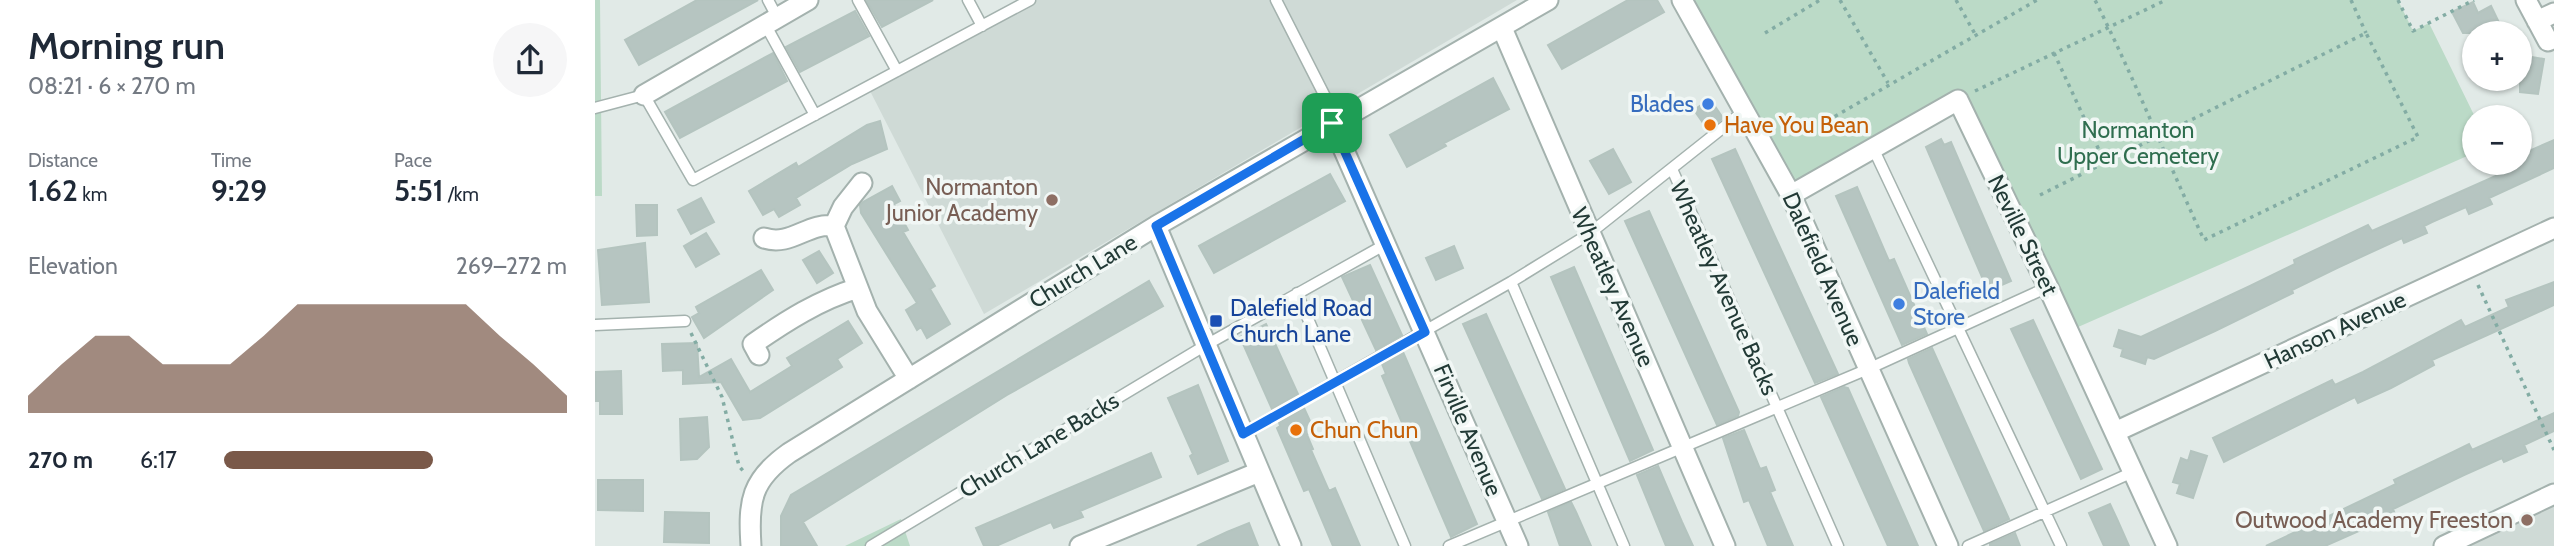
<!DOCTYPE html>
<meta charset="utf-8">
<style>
body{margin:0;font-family:Cabin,sans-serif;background:#f6f6f7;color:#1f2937;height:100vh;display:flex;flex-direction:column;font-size:26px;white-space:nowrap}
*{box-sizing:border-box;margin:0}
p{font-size:23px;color:#747a83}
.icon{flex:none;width:38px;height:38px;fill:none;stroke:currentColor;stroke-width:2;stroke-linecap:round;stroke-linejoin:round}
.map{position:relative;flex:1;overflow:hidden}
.details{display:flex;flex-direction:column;background:#fff;width:595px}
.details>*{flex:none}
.fabs{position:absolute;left:1867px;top:21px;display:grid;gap:14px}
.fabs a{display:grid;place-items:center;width:70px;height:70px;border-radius:50%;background:#fff;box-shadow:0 2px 5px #0004;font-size:35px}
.pin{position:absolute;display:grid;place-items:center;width:60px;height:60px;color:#fff;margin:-30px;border-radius:14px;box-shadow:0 4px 10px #0006}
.round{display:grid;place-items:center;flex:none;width:74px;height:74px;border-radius:37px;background:#f6f6f7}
.headline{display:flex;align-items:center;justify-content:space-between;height:119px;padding:0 28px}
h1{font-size:38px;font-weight:600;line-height:52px}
.stats{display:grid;grid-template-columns:repeat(3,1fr);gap:10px;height:119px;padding:7px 28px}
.stats div{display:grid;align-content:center}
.stats b{font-size:30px;font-weight:600}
.stats small{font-size:19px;font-weight:400}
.stats p{font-size:19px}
.chart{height:196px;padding:14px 28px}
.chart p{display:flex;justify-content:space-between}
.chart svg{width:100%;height:126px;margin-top:7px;fill:#7a5949;opacity:.7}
ul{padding:0 28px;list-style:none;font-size:23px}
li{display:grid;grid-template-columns:112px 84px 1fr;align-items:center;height:52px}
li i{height:18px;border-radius:9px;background:#7a5949}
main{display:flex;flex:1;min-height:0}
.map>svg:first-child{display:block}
.built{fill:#cfdad6}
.green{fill:#bbdac7}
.building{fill:#b6c5c1;stroke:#b4c4bf;stroke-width:2}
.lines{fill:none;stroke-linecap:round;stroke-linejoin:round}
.service-casing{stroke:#a4b2ae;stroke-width:13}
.minor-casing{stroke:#a4b2ae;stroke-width:23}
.path{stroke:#83aca4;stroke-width:3.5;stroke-dasharray:3.5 5;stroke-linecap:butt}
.service{stroke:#fff;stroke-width:10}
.minor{stroke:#fff;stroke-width:19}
.route-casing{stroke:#fff;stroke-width:14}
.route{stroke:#1a73e8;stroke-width:9}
.shop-dot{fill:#3f7fe0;stroke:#f1f7f5;stroke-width:2.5}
.food-dot{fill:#e8710a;stroke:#f1f7f5;stroke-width:2.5}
.education-dot{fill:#8d6e63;stroke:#f1f7f5;stroke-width:2.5}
.transit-dot{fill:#1a4fb4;stroke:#f1f7f5;stroke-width:2.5}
.labels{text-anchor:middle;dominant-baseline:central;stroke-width:7;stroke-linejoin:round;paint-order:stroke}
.shop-label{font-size:23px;fill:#366cbe;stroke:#f1f7f5;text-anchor:end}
.food-label{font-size:23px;fill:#c56008;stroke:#f1f7f5;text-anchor:start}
.park-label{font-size:23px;fill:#2f6e4f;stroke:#f1f7f5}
.education-label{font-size:23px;fill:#785e54;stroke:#f1f7f5;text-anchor:end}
.street-label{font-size:23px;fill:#223a36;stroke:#f1f7f5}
.transit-label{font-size:23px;fill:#164399;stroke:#f1f7f5;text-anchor:start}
</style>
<main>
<section class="details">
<div class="headline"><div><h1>Morning run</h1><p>08:21 · 6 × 270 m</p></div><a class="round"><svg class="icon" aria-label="share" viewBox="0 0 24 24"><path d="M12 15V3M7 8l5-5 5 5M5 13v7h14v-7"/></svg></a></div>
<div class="stats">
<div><p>Distance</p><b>1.62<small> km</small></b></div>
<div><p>Time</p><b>9:29</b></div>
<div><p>Pace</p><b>5:51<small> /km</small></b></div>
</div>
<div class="chart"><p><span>Elevation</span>269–272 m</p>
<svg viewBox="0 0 160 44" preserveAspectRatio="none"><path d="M0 44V38L10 27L20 17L30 17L40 27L50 27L60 27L70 17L80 6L90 6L100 6L110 6L120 6L130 6L140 17L150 27L160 38V44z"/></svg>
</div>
<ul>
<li><b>270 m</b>6:17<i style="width:61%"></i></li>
</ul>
</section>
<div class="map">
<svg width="1959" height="546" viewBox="0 0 1959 546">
<rect width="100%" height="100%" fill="#e1eae7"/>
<!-- built -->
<path class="built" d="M442 0H922L389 314 273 87Z
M1959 494V546H1849Z"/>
<!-- green -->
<path class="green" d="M0 0H5L7 196H0Z
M1087 0H1803L1818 31 1834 23 1880 117 1879 153 1474 331 1363 100 1196 195Z
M306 519 315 546H250Z"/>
<!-- building -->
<path class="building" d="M102 0H163L44 65 30 40Z
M271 0H338L287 27Z
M1033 0H1062L1069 12 967 69 953 45Z
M1878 2 1883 13 1896 6 1909 33H1868L1857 12Z
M260 11 274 36 205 72 191 47Z
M178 53 192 81 85 138 70 112Z
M1925 55 1949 59 1943 94 1925 92Z
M898 78 914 109 849 143 851 146 812 167 795 135Z
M1115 99 1128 118 1113 130 1099 110Z
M285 121 292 149 257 164 201 198 205 205 184 217 179 209 168 215 154 191 201 163 203 167 272 125Z
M1346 139 1349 145 1356 142 1416 281 1393 291 1331 147Z
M1959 140V168L1894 198 1897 204 1874 214 1871 207 1837 222 1829 226 1832 233 1809 243 1807 238 1742 268 1697 290 1698 293 1620 331 1559 359 1552 357 1550 364 1526 356 1528 349 1519 346 1524 330 1546 337 1655 286 1700 264 1699 260 1773 225 1777 231 1903 175 1899 167 1908 163H1925V155Z
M1018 149 1036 182 1014 194 995 161Z
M1140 149 1243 374 1220 383 1117 159Z
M735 174 750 201 619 273 604 246Z
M297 186 305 201 299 204 313 230 308 232 340 286 335 289 355 324 332 338 326 327 322 330 311 310 322 303 266 213 265 205 268 202Z
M1262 187 1294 261 1299 259 1332 334 1307 345 1241 196Z
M106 198 119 222 96 234 83 210Z
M41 205H62V235L42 236Z
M1054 211 1144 412 1143 416 1122 425 1030 221Z
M111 233 124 254 101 267 89 246Z
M50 243 54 302 7 305 3 250Z
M859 246 868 268 841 280 831 258Z
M224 251 238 273 222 283 208 260Z
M775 265 807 335 781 350 747 277Z
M979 267 1058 450 1035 461 956 277Z
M166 270 178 290 109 338 97 317 104 313 101 307Z
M554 281 568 306 412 395 208 522 222 546H186V516L196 495Z
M1959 282V305L1837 360 1839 365 1796 388 1763 403 1760 397 1629 462 1618 438 1737 380 1740 385 1768 372 1866 320 1870 327 1914 307 1911 300Z
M891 314 970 489 947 499 868 324Z
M1438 320 1507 469 1486 479 1416 329Z
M253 321 267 343 242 359 247 367 165 418 148 420 126 382 88 384V370L68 371 67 344 102 343 104 377 136 359 155 392 197 366 192 358Z
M671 324 703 394 677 409 645 337Z
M1337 348 1414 519 1389 531 1314 363 1313 359Z
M808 352 882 524 856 537 787 376 791 374 787 364Z
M26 371 27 414H5V401H1L0 372Z
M603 385 633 461 603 474 595 456 598 454 573 398Z
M1249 387 1253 388 1323 546H1293L1226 397Z
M709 408 720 432 712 435 718 449 716 450 734 491 740 488 765 546H738L714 489 709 491 682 428 685 426 684 422Z
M1959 413V431L1929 445 1932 452 1909 462 1907 458 1869 475 1798 509 1800 514 1784 522 1730 546H1671L1801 484 1799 480 1858 452 1874 444 1877 450Z
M112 417 114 447 102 459 86 460 85 419Z
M1149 430 1165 469 1171 467 1180 490 1175 492 1198 546H1173L1154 500 1149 502 1128 438Z
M1596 451 1612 456 1598 498 1582 493 1585 484 1578 482 1586 458 1593 461Z
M556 453 566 477 485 511 488 517 459 528 456 522 401 546H389L381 528Z
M1063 466 1087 522 1098 546H1071L1042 475Z
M3 480H48V511L3 510Z
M976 502 981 512 996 546H965L953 512Z
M1515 504 1522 519 1534 546H1509L1494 513Z
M70 512 114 513V543L69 542Z
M654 523 663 546H602L632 532Z
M1420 533 1425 546H1395V544Z"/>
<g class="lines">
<!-- service casing -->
<g class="service-casing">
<path id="service" d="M173 0 182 17
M263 0 302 71
M373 0 387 26
M681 0 742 120
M170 24 220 115
M0 108 49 95 98 180 435 0
M1278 148 1466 546
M1077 169 1243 546
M916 282 1029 546
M702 293 810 546
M0 325 90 321
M648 434 916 282 994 234 1149 111
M276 546 611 345 791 244
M854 546 1273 369 1453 287
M1373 546 1538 472"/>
</g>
<!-- minor casing -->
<g class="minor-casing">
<path id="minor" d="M1087 0 1196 195 1353 546
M1931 0 1953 41
M1942 21 1959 13
M907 28 1130 546
M49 95 213 0
M737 123 923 546
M267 183 248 207 239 226 272 311 314 379
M1196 195 1363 100 1453 287 1572 546
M561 226 696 546
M169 238C196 247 213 222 239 226
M164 355 158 344C191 321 224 300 263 288
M1520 432 1959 228
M156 546C153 501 156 480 194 453L561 226 953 0
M485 546 664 472
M1849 546 1959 494"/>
</g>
<!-- path -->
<path class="path" d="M1245 0 1293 83
M1361 0 1380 34
M1756 0 1771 33
M1803 0 1818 31 1879 0
M1170 33 1225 0
M1459 53 1510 163
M1380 91 1571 0
M1225 125 1442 0
M1445 195 1771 33 1823 137 1609 240C1572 160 1539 78 1500 0
M1883 285 1959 450
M96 333 127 397 144 466 149 472"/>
<!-- service -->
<use href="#service" class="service"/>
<!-- minor -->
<use href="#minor" class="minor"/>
</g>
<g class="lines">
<!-- route casing -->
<g class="route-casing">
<path id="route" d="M737 123 830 332 648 434 561 226Z"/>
</g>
<!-- route -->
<use href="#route" class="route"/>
</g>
<!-- markers -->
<g class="shop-dot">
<circle cx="1113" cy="104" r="7"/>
<circle cx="1304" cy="304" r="7"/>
</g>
<g class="food-dot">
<circle cx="1115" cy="125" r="7"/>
<circle cx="701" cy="430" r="7"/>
</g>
<g class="education-dot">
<circle cx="457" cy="200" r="7"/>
<circle cx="1932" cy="520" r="7"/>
</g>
<rect class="transit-dot" x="614" y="314" width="14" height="14" rx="3.5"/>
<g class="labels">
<!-- shop labels -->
<g class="shop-label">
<text x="1099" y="104">Blades</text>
<text x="1318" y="291" text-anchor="start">Dalefield<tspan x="1318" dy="26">Store</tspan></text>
</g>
<!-- food labels -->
<g class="food-label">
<text x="1129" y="125">Have You Bean</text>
<text x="715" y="430">Chun Chun</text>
</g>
<!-- park labels -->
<g class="park-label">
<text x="1543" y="130">Normanton<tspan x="1543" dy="26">Upper Cemetery</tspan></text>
</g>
<!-- education labels -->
<g class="education-label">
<text x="443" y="187">Normanton<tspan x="443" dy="26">Junior Academy</tspan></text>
<text x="1918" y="520">Outwood Academy Freeston</text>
</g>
<!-- street labels -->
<g class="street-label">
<text transform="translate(1428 235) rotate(64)">Neville Street</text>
<text transform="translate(1228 269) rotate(66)">Dalefield Avenue</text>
<text transform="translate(488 271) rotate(-31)">Church Lane</text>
<text transform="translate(1018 287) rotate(66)">Wheatley Avenue</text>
<text transform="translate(1129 288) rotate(66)">Wheatley Avenue Backs</text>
<text transform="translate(1740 330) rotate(-25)">Hanson Avenue</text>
<text transform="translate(873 430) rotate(67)">Firville Avenue</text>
<text transform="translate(444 445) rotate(-31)">Church Lane Backs</text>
</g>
<!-- transit labels -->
<g class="transit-label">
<text x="635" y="308">Dalefield Road<tspan x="635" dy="26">Church Lane</tspan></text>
</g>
</g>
</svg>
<div class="fabs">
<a>+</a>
<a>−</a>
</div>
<div class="pin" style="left:737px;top:123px;background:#1e9e55"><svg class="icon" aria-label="arrive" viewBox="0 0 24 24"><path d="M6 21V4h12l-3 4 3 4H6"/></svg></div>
</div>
</main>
